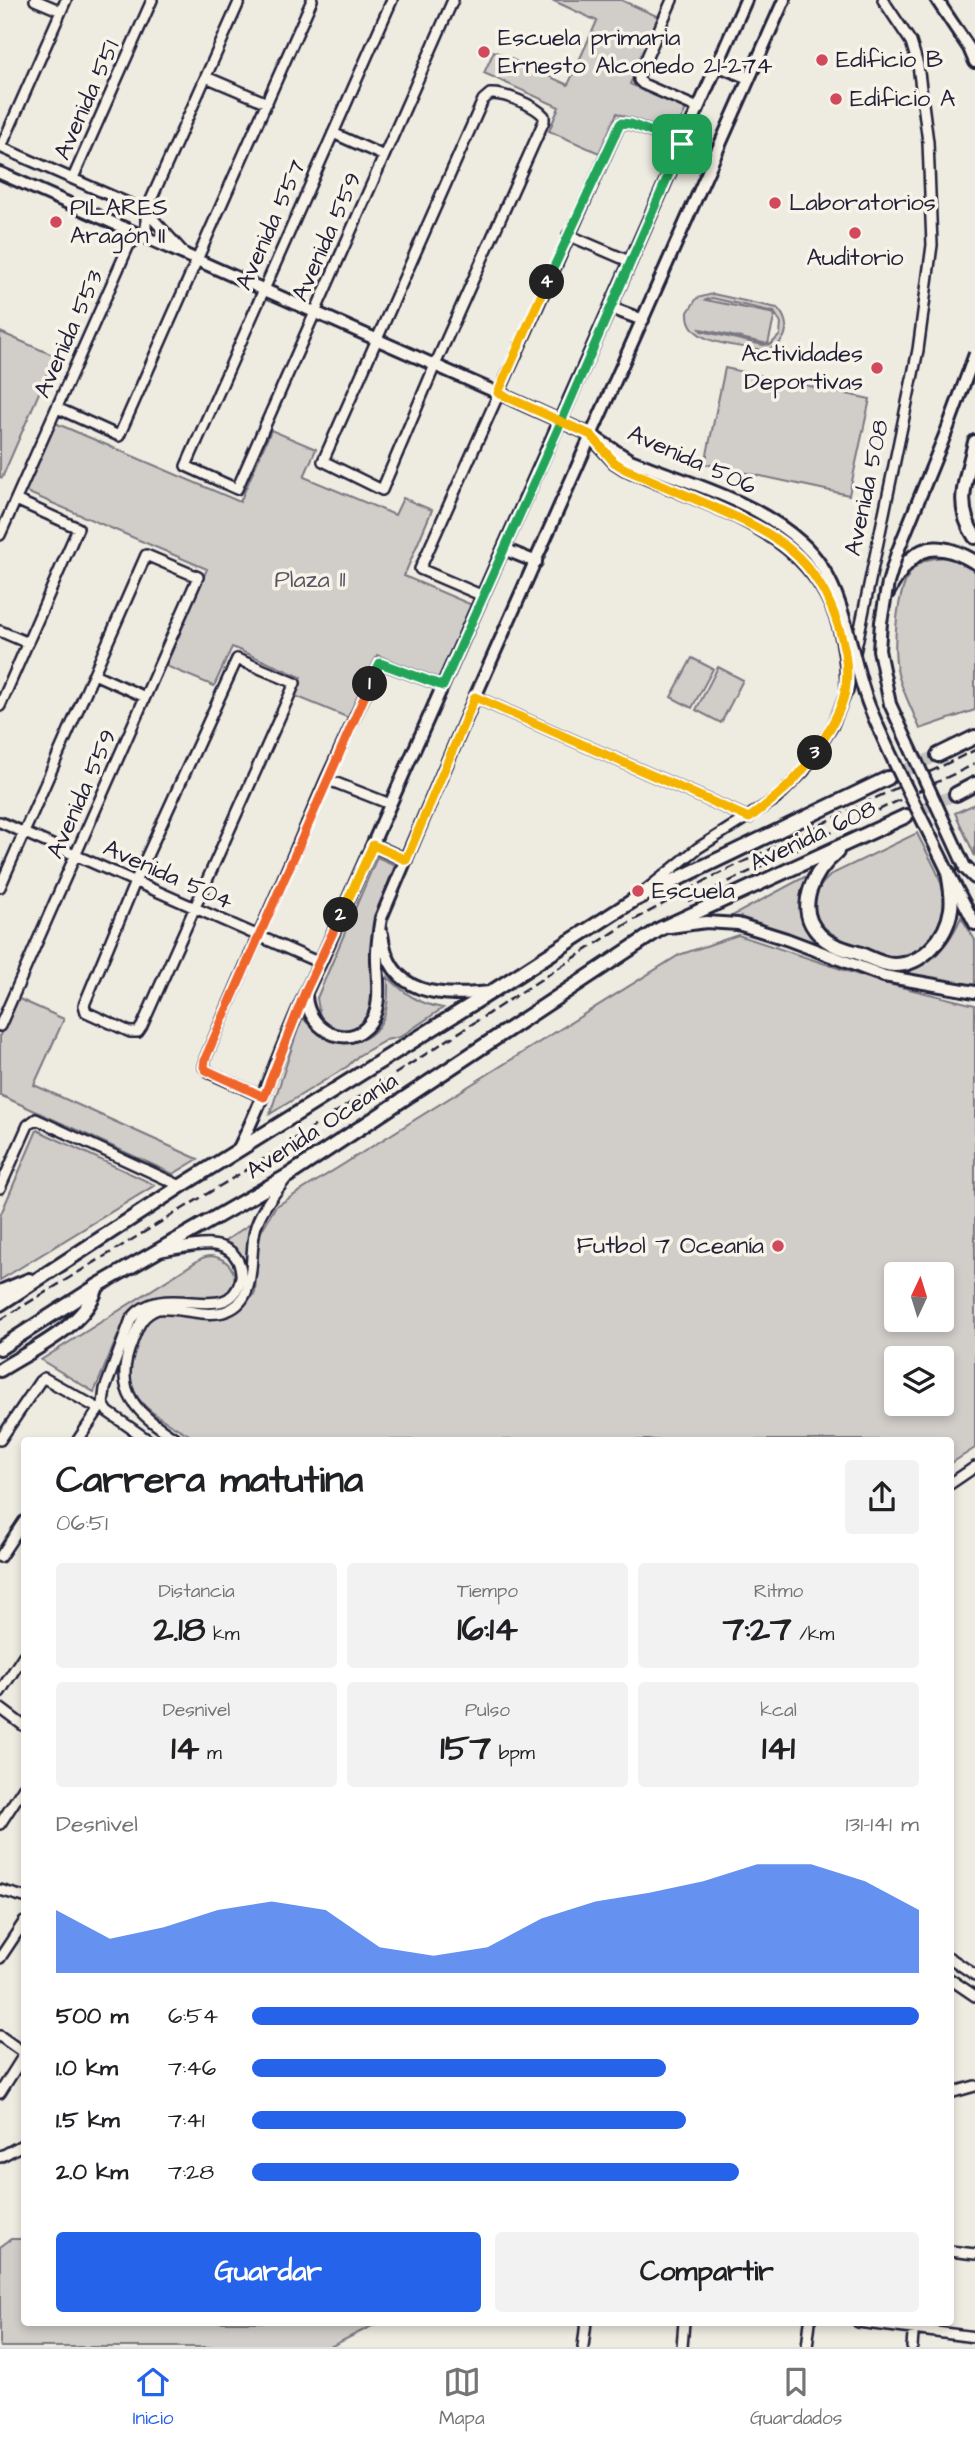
<!DOCTYPE html>
<html lang="es">
<meta charset="utf-8">
<style>
body{margin:0;font-family:"Architects Daughter",sans-serif;background:#f2f2f2;color:#202124;height:100vh;display:flex;flex-direction:column;font-size:26px;white-space:nowrap}
*{box-sizing:border-box;margin:0}
p{font-size:23px;color:#757577}
.icon{flex:none;width:38px;height:38px;fill:none;stroke:currentColor;stroke-width:2;stroke-linecap:round;stroke-linejoin:round}
.map{position:relative;flex:1;overflow:hidden}
.drawer{position:absolute;left:21px;top:1437px;width:933px;height:889px;display:flex;flex-direction:column;background:#fff;border-radius:7px;box-shadow:0 4px 10px #0003}
.drawer>*{flex:none}
.needle{width:46px;rotate:4deg}
.fabs{position:absolute;left:884px;top:1262px;display:grid;gap:14px}
.fabs a{display:grid;place-items:center;width:70px;height:70px;border-radius:7px;background:#fff;box-shadow:0 4px 10px #0003;font-size:35px}
.pin{position:absolute;display:grid;place-items:center;width:60px;height:60px;color:#fff;margin:-30px;border-radius:14px;box-shadow:0 4px 10px #0006}
.km{position:absolute;width:35px;height:35px;margin:-18px;border-radius:50%;background:#222;color:#fff;font-size:19px;line-height:35px;text-align:center}
.round{display:grid;place-items:center;flex:none;width:74px;height:74px;border-radius:7px;background:#f2f2f2}
.headline{display:flex;align-items:center;justify-content:space-between;height:119px;padding:0 35px}
h1{font-size:38px;font-weight:700;line-height:52px}
.metrics{display:grid;grid-template-columns:repeat(3,1fr);gap:10px;height:119px;padding:7px 35px}
.metrics div{display:grid;align-content:center;border-radius:7px;background:#f2f2f2;text-align:center}
.metrics b{font-size:35px;font-weight:700}
.metrics small{font-size:19px;font-weight:400}
.metrics p{font-size:19px}
.chart{height:196px;padding:14px 35px}
.chart p{display:flex;justify-content:space-between}
.chart svg{width:100%;height:126px;margin-top:7px;fill:#2563eb;opacity:.7}
.button{display:flex;gap:14px;margin-top:auto;padding:14px 35px}
.button a{flex:1;height:80px;border-radius:7px;background:#2563eb;color:#fff;font-size:28px;font-weight:700;line-height:80px;text-align:center}
.button a+a{background:#f2f2f2;color:#202124}
ul{padding:0 35px;list-style:none;font-size:23px}
li{display:grid;grid-template-columns:112px 84px 1fr;align-items:center;height:52px}
li i{height:18px;border-radius:9px;background:#2563eb}
.dock{display:flex;justify-content:space-around;align-items:center;height:98px;border-top:2px solid #e0e0e0;background:#fff;font-size:19px;color:#757577}
.dock a{display:grid;justify-items:center;gap:4px}
.dock .selected{color:#2563eb}
.map>svg:first-child{display:block}
.green{fill:#d1cdc9;stroke:#7a7882;stroke-width:2;fill-rule:evenodd}
.lines{fill:none;stroke-linecap:round;stroke-linejoin:round}
.highway-tunnel{stroke:#c5c3c0;stroke-width:12;stroke-dasharray:12 6;stroke-linecap:butt}
.minor-casing{stroke:#22223b;stroke-width:14}
.major-casing{stroke:#22223b;stroke-width:16}
.highway-casing{stroke:#22223b;stroke-width:18}
.minor{stroke:#f7f3e8;stroke-width:9}
.major{stroke:#f7f3e8;stroke-width:10}
.highway{stroke:#f7f3e8;stroke-width:12}
.rail{stroke:#22223b;stroke-width:2.5;stroke-dasharray:10 5;stroke-linecap:butt}
.major-bridge-casing{stroke:#22223b;stroke-width:16;stroke-linecap:butt}
.major-bridge{stroke:#f7f3e8;stroke-width:10}
.split-1-casing{stroke:#fff;stroke-width:14}
.split-2-casing{stroke:#fff;stroke-width:14}
.split-3-casing{stroke:#fff;stroke-width:14}
.split-4-casing{stroke:#fff;stroke-width:14}
.split-5-casing{stroke:#fff;stroke-width:14}
.split-1{stroke:#22a559;stroke-width:9}
.split-2{stroke:#f0652b;stroke-width:9}
.split-3{stroke:#f5b400;stroke-width:9}
.split-4{stroke:#f5b400;stroke-width:9}
.split-5{stroke:#22a559;stroke-width:9}
.poi-dot{fill:#d1495b;stroke:#f7f3e8;stroke-width:2.5}
.labels{text-anchor:middle;dominant-baseline:central;stroke-width:7;stroke-linejoin:round;paint-order:stroke}
.poi-label{font-size:24px;fill:#22223b;stroke:#f7f3e8;text-anchor:start}
.street-label{font-size:24px;fill:#22223b;stroke:#f7f3e8}
.park-label{font-size:24px;fill:#575566;stroke:#f7f3e8}
</style>
<div class="map">
<svg width="975" height="2347" viewBox="0 0 975 2347">
<rect width="100%" height="100%" fill="#eeebe1"/>
<filter id="ink" filterUnits="userSpaceOnUse"><feTurbulence type="fractalNoise" baseFrequency=".0143" numOctaves="2"/><feDisplacementMap in="SourceGraphic" scale="14" xChannelSelector="R" yChannelSelector="G"/><feConvolveMatrix kernelMatrix="1 2 1 2 8 2 1 2 1" color-interpolation-filters="sRGB"/></filter>
<g filter="url(#ink)">
<!-- green -->
<path class="green" d="M552 0H621L659 17 630 84 686 109 673 137 617 113 599 153 549 131 559 107 484 73 494 51 568 85 597 21Z
M713 294 777 308C794 324 786 349 762 350 738 345 686 345 688 312L697 298ZM712 298 774 312 781 323 780 335 771 344 763 345 701 331 700 329 768 344 775 314 706 300Z
M0 332 55 356 2 478 0 477Z
M725 368 870 399 849 495 705 464Z
M53 422 240 502 271 430 316 449 304 477 395 515 403 498 432 510 404 576 472 605 440 681 377 655 349 718 293 695 301 677 232 647 214 686 166 666 207 569 24 491Z
M947 557 968 564 975 573V710L920 729C913 711 903 693 898 674 892 650 896 588 913 569 923 559 933 558 947 557Z
M692 658 713 669 692 708 671 697Z
M718 667 743 680 721 723 696 710Z
M975 804V856L955 813Z
M917 833C925 851 940 872 943 892 948 924 927 954 894 956 881 956 870 951 858 946 822 933 793 908 832 874Z
M377 857 395 865 375 918 371 1008C362 1033 336 1037 320 1017L317 998Z
M810 874 803 889 802 904 826 947 836 952 759 923 730 917Z
M961 917 975 940V986L888 971C926 966 946 953 961 917Z
M738 935 880 982 975 1005V1448L950 1464V1440H198C170 1423 125 1406 130 1367 132 1358 136 1350 138 1341 142 1329 146 1317 161 1314 167 1313 176 1315 182 1315 218 1317 228 1319 255 1293L259 1235 275 1207 679 955ZM896 1274H942V1320H896ZM896 1358H942V1404H896Z
M388 977C405 994 419 1004 443 1008L400 1037 386 1040 358 1056 348 1066 270 1114 302 1017C321 1042 364 1055 382 1021 389 1008 388 991 388 977Z
M17 998 64 1019 34 1085 198 1159 173 1174 0 1095V1035Z
M37 1130 155 1185 0 1280V1216Z
M254 1221 247 1273 237 1253 221 1244Z
M209 1256C231 1256 246 1283 224 1295 196 1312 160 1283 132 1309 124 1317 101 1377 94 1392L41 1360 202 1258Z
M11 2239H24V2322H380L330 2347H0V2247Z"/>
<g class="lines">
<!-- highway-tunnel -->
<path class="highway-tunnel" d="M888 778 938 755
M906 816 956 794"/>
<!-- minor casing -->
<g class="minor-casing">
<path id="minor" d="M35 0 61 11
M392 0 186 466 237 489 453 0
M672 0 639 75V80L643 84 698 108
M206 77 267 103
M490 94C505 93 534 105 544 116V121L435 365 382 490 323 461 483 100Z
M333 133 384 156
M0 147 146 211 183 252
M1 147 66 0
M73 178 152 0
M568 235 631 262
M57 408 119 436 312 0
M0 535 129 245 146 233V211L240 0
M483 596 420 569 619 126 621 123 631 124 682 144
M0 631 28 643
M237 659 295 683 142 1026 138 1032H130L86 1012 84 1005 135 882Z
M94 674 145 697
M475 697 749 818
M0 706 78 528 16 500
M326 779 390 804
M0 822 320 963
M0 887 146 555 198 577 0 1026
M646 890 698 848 776 799 804 771 832 727 847 691 918 350 932 245 928 142 918 65 911 42 883 0
M263 1097 210 1073 204 1067 205 1059 326 779 380 663 443 686
M0 1188 28 1125 36 1119 181 1186
M0 1440 40 1381 44 1378 99 1409
M78 1440 99 1409
M148 1440 108 1412 103 1404 105 1389 131 1319C163 1277 227 1328 240 1282 242 1275 241 1267 238 1261 225 1234 185 1248 162 1251
M178 1440C138 1414 111 1393 132 1342 138 1327 141 1315 158 1309 179 1307 202 1317 223 1312 261 1302 247 1254 256 1226 262 1208 274 1194 285 1180
M950 1484 975 1467
M0 1557 24 1521
M0 1692 24 1655
M0 1708 24 1726
M0 1824 24 1787
M0 1890 24 1897
M0 1958 24 1922
M950 1958 975 1975
M950 1979 975 1996
M0 2036 24 2053
M0 2093 24 2055
M950 2093 975 2086
M0 2157 24 2144
M950 2251 975 2254
M858 2322 975 2337
M583 2347 586 2322
M682 2347 684 2322
M807 2347 810 2322
M912 2347 914 2322"/>
</g>
<!-- major casing -->
<g class="major-casing">
<path id="major" d="M937 0 969 48 975 62
M717 65 749 78
M0 173 498 393 591 435 630 460
M611 308 643 320
M596 442 614 462 625 469C740 519 847 540 847 691
M504 549 536 562
M373 845 406 860
M951 878 975 924
M670 927 706 922 738 924 786 939 884 976 975 992
M382 934C389 997 442 997 490 992
M306 996C308 1034 356 1054 374 1016 382 998 376 970 377 951 378 939 379 929 381 918L475 697 784 0
M238 1150C269 1089 289 1023 320 963L746 0"/>
</g>
<!-- highway casing -->
<g class="highway-casing">
<path id="highway" d="M975 442C967 478 953 504 975 537
M887 593C910 551 929 534 975 562
M938 755 975 737
M956 794 975 784
M837 852C814 871 793 909 820 935 829 945 845 949 858 953 869 957 882 965 894 965 923 965 947 937 951 909 953 898 950 884 948 872
M965 867 975 877
M0 1292 29 1280
M0 1304 181 1186 493 991 634 900 888 778
M0 1348 97 1286 289 1175 660 929 906 816
M0 1370C33 1349 86 1326 97 1286"/>
</g>
<!-- minor -->
<use href="#minor" class="minor"/>
<!-- major -->
<use href="#major" class="major"/>
<!-- highway -->
<use href="#highway" class="highway"/>
<!-- rail -->
<path class="rail" d="M688 901 975 764
M0 1320 256 1164 625 925 714 876 975 750"/>
<!-- major-bridge casing -->
<g class="major-bridge-casing">
<path id="major-bridge" d="M630 460C688 483 755 500 802 543 848 585 848 654 870 708 893 764 922 818 948 872
M965 867 890 704 879 650 881 622 888 583 897 553 947 430 975 354"/>
</g>
<!-- major-bridge -->
<use href="#major-bridge" class="major-bridge"/>
</g>
</g>
<g class="lines" filter="url(#ink)">
<!-- split-1 casing -->
<g class="split-1-casing">
<path id="split-1" d="M370 684 380 663 443 686 561 422 682 144"/>
</g>
<!-- split-2 casing -->
<g class="split-2-casing">
<path id="split-2" d="M341 915 306 990 264 1097 206 1070 204 1067 205 1059 370 684"/>
</g>
<!-- split-3 casing -->
<g class="split-3-casing">
<path id="split-3" d="M341 915 373 845 406 860 475 697 749 818C775 799 798 780 815 753"/>
</g>
<!-- split-4 casing -->
<g class="split-4-casing">
<path id="split-4" d="M547 282 498 393 591 435 614 462 625 469C653 481 681 493 709 505 775 534 816 554 839 628 856 683 845 706 815 753"/>
</g>
<!-- split-5 casing -->
<g class="split-5-casing">
<path id="split-5" d="M547 282 619 126 621 123 631 124 682 144"/>
</g>
<!-- split-1 -->
<use href="#split-1" class="split-1"/>
<!-- split-2 -->
<use href="#split-2" class="split-2"/>
<!-- split-3 -->
<use href="#split-3" class="split-3"/>
<!-- split-4 -->
<use href="#split-4" class="split-4"/>
<!-- split-5 -->
<use href="#split-5" class="split-5"/>
</g>
<!-- markers -->
<g class="poi-dot">
<circle cx="484" cy="52" r="7"/>
<circle cx="822" cy="60" r="7"/>
<circle cx="836" cy="99" r="7"/>
<circle cx="775" cy="203" r="7"/>
<circle cx="56" cy="222" r="7"/>
<circle cx="855" cy="233" r="7"/>
<circle cx="877" cy="368" r="7"/>
<circle cx="638" cy="891" r="7"/>
<circle cx="778" cy="1246" r="7"/>
</g>
<g class="labels">
<!-- poi labels -->
<g class="poi-label">
<text x="498" y="38">Escuela primaria<tspan x="498" dy="28">Ernesto Alconedo 21-274</tspan></text>
<text x="836" y="60">Edificio B</text>
<text x="850" y="99">Edificio A</text>
<text x="789" y="203">Laboratorios</text>
<text x="70" y="208">PILARES<tspan x="70" dy="28">Aragón II</tspan></text>
<text x="855" y="258" text-anchor="middle">Auditorio</text>
<text x="863" y="354" text-anchor="end">Actividades<tspan x="863" dy="28">Deportivas</tspan></text>
<text x="652" y="891">Escuela</text>
<text x="764" y="1246" text-anchor="end">Futbol 7 Oceanía</text>
</g>
<!-- street labels -->
<g class="street-label">
<text transform="translate(87 100) rotate(-66)">Avenida 551</text>
<text transform="translate(271 225) rotate(-66)">Avenida 557</text>
<text transform="translate(327 237) rotate(-66)">Avenida 559</text>
<text transform="translate(69 334) rotate(-66)">Avenida 553</text>
<text transform="translate(692 460) rotate(24)">Avenida 506</text>
<text transform="translate(867 488) rotate(-78)">Avenida 508</text>
<text transform="translate(82 794) rotate(-66)">Avenida 559</text>
<text transform="translate(813 836) rotate(-25)">Avenida 608</text>
<text transform="translate(168 875) rotate(24)">Avenida 504</text>
<text transform="translate(322 1126) rotate(-33)">Avenida Oceanía</text>
</g>
<!-- park labels -->
<g class="park-label">
<text x="310" y="580">Plaza 11</text>
</g>
</g>
</svg>
<div class="fabs">
<a><svg class="needle" viewBox="-14 -14 28 28"><path d="M0-13l5 13h-10z" fill="#e53935"/><path d="M0 13l5-13h-10z" fill="#757577"/></svg></a>
<a><svg class="icon" aria-label="layers" viewBox="0 0 24 24"><path d="M12 4l9 5-9 5-9-5zM3 14l9 5 9-5"/></svg></a>
</div>
<div class="pin" style="left:682px;top:144px;background:#1e9e55"><svg class="icon" aria-label="arrive" viewBox="0 0 24 24"><path d="M6 21V4h12l-3 4 3 4H6"/></svg></div>
<b class="km" style="left:370px;top:684px">1</b>
<b class="km" style="left:341px;top:915px">2</b>
<b class="km" style="left:815px;top:753px">3</b>
<b class="km" style="left:547px;top:282px">4</b>
<section class="drawer">
<div class="headline"><div><h1>Carrera matutina</h1><p>06:51</p></div><a class="round"><svg class="icon" aria-label="share" viewBox="0 0 24 24"><path d="M12 15V3M7 8l5-5 5 5M5 13v7h14v-7"/></svg></a></div>
<div class="metrics">
<div><p>Distancia</p><b>2.18<small> km</small></b></div>
<div><p>Tiempo</p><b>16:14</b></div>
<div><p>Ritmo</p><b>7:27<small> /km</small></b></div>
</div>
<div class="metrics">
<div><p>Desnivel</p><b>14<small> m</small></b></div>
<div><p>Pulso</p><b>157<small> bpm</small></b></div>
<div><p>kcal</p><b>141</b></div>
</div>
<div class="chart"><p><span>Desnivel</span>131–141 m</p>
<svg viewBox="0 0 160 44" preserveAspectRatio="none"><path d="M0 44V22L10 32L20 28L30 22L40 19L50 22L60 35L70 38L80 35L90 25L100 19L110 16L120 12L130 6L140 6L150 12L160 22V44z"/></svg>
</div>
<ul>
<li><b>500 m</b>6:54<i style="width:100%"></i></li>
<li><b>1.0 km</b>7:46<i style="width:62%"></i></li>
<li><b>1.5 km</b>7:41<i style="width:65%"></i></li>
<li><b>2.0 km</b>7:28<i style="width:73%"></i></li>
</ul>
<div class="button"><a>Guardar</a><a>Compartir</a></div>
</section>
</div>
<nav class="dock">
<a class="selected"><svg class="icon" aria-label="home" viewBox="0 0 24 24"><path d="M3 11l9-7 9 7M6 9v11h12V9"/></svg>Inicio</a>
<a><svg class="icon" aria-label="map" viewBox="0 0 24 24"><path d="M3 6l6-2 6 2 6-2v14l-6 2-6-2-6 2zM9 4v14M15 6v14"/></svg>Mapa</a>
<a><svg class="icon" aria-label="saved" viewBox="0 0 24 24"><path d="M7 4h10v16l-5-4-5 4z"/></svg>Guardados</a>
</nav>
